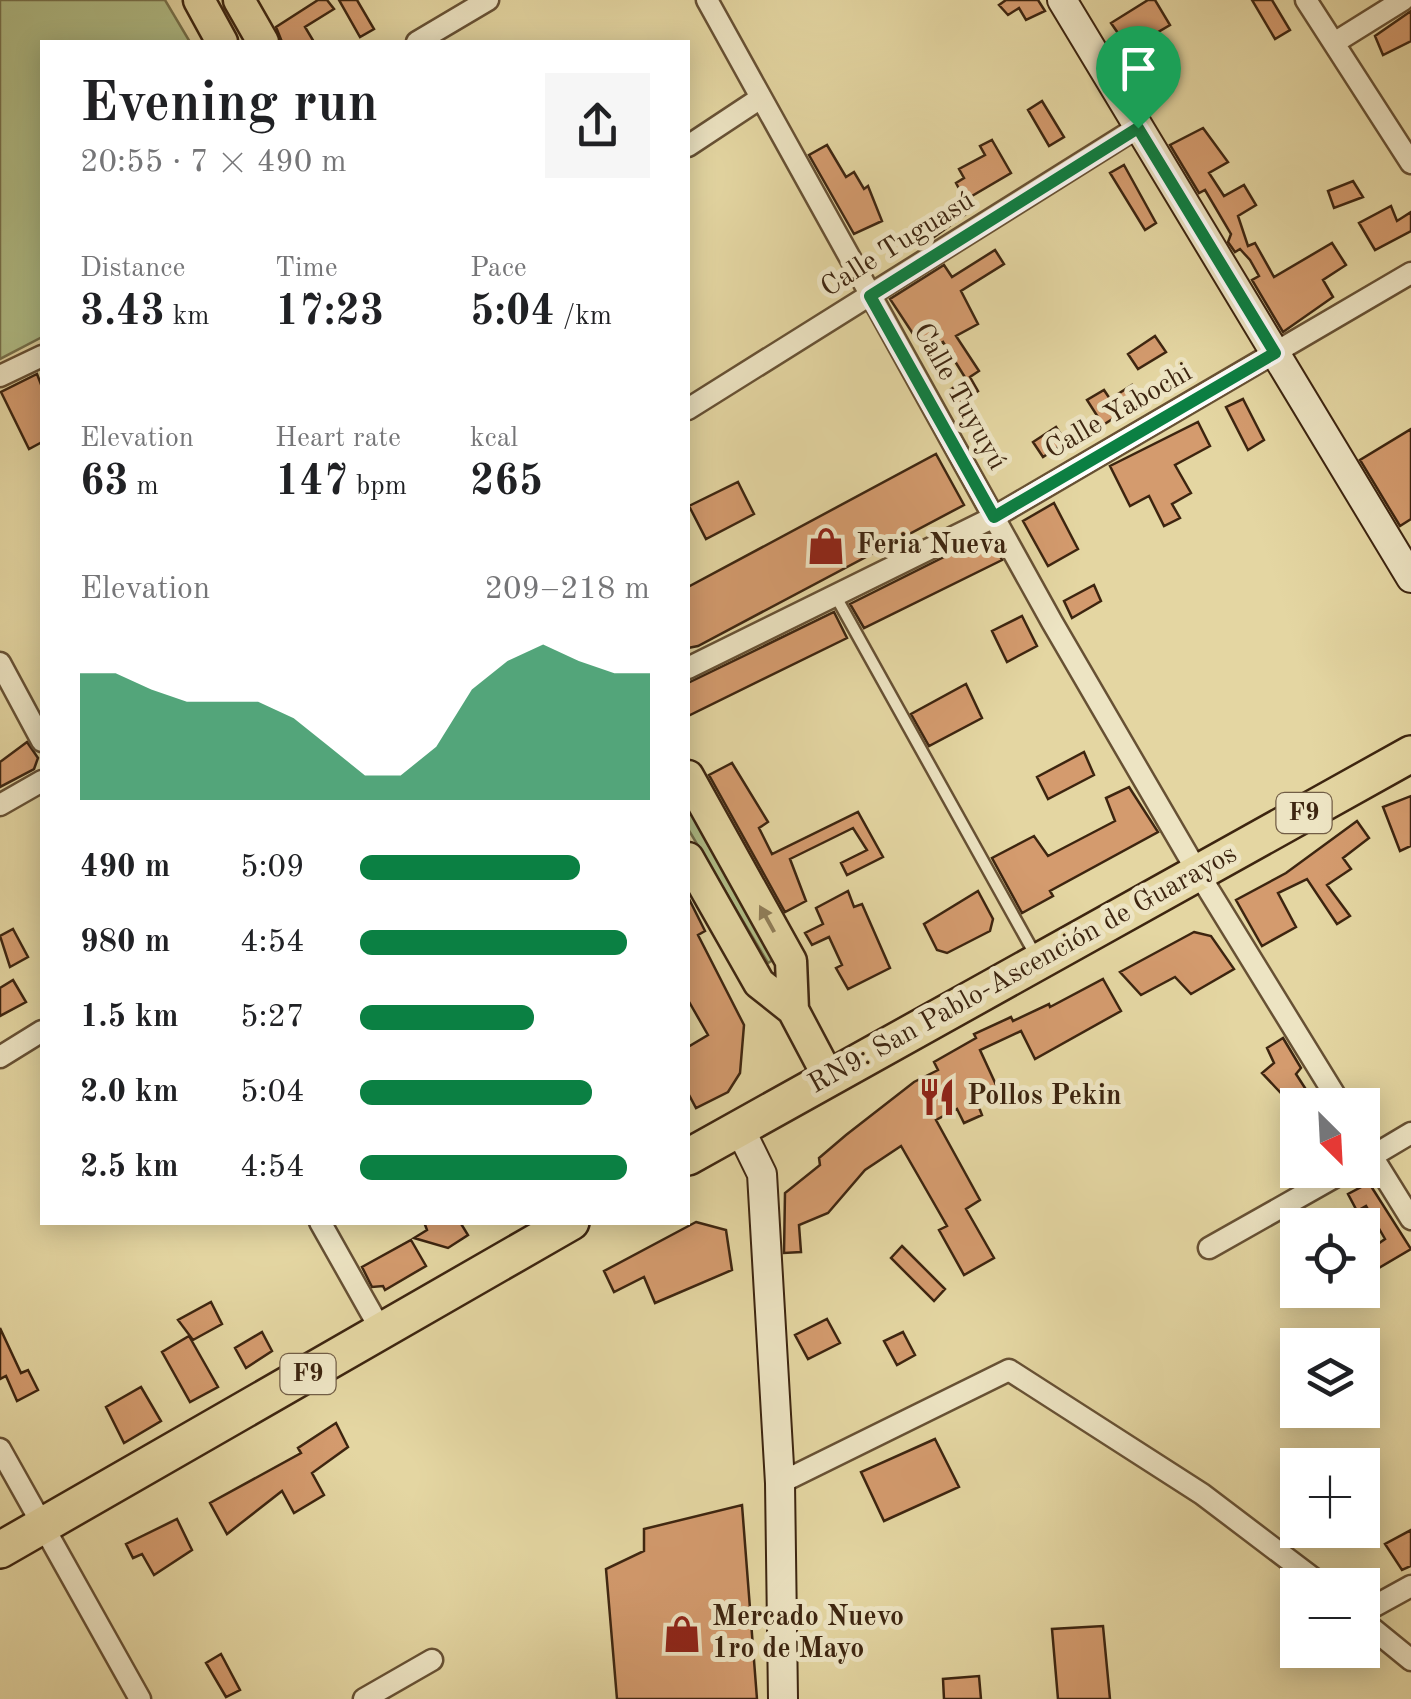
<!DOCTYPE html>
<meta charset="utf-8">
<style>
body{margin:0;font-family:"Old Standard TT",serif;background:#f6f6f6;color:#202124;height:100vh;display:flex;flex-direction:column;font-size:38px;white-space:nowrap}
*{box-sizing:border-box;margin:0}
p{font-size:32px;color:#757577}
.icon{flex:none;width:55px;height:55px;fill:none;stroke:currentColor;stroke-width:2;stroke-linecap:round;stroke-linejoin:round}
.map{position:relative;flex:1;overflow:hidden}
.drawer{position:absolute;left:40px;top:40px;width:650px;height:1185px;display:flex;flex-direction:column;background:#fff;border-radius:0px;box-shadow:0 5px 25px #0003}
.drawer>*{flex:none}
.needle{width:65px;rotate:156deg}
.tools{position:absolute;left:1280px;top:1088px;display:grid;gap:20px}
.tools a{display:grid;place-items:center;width:100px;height:100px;border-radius:0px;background:#fff;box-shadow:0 5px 25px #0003;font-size:50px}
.pin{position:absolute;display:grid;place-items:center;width:85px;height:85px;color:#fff;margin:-102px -42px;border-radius:50% 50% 50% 0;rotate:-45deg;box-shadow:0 0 10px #0007}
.pin .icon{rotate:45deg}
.round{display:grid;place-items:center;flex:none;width:105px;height:105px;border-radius:0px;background:#f6f6f6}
.headline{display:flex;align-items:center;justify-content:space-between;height:170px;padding:0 40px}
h1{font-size:55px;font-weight:700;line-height:75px}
.figures{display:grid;grid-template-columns:repeat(3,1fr);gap:15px;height:170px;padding:10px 40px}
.figures div{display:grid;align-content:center}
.figures b{font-size:42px;font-weight:700}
.figures small{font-size:28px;font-weight:400}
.figures p{font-size:28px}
.chart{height:280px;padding:20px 40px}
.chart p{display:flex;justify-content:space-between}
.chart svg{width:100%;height:180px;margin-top:10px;fill:#0b8043;opacity:.7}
ul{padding:0 40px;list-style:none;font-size:32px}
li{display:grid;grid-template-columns:160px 120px 1fr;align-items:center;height:75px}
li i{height:25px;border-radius:12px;background:#0b8043}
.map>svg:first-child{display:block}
.green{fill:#b1be87;stroke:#77724c;stroke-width:2.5}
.building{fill:#d49b6e;stroke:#3d2510;stroke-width:2.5}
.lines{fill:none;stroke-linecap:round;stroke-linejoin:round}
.lane-casing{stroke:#675134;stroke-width:15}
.street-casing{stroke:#675134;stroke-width:25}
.secondary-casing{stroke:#3d2510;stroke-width:32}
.primary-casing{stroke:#3d2510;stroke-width:35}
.highway-casing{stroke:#3d2510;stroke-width:40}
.lane{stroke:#ede4c3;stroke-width:10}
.street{stroke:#ede4c3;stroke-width:20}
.secondary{stroke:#ede4c3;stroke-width:28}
.primary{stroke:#e4d6a2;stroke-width:30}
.highway{stroke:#e4d6a2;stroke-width:35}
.oneway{fill:#907e59}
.route-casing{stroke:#fff;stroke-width:20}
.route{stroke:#0b8043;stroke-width:12}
.labels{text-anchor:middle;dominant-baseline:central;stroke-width:10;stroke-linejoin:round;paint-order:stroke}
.shield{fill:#ede4c3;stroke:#725e46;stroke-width:2.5}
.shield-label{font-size:25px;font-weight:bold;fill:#3d2510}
.street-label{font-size:28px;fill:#3d2510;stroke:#ede4c3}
.poi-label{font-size:28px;font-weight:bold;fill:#3d2510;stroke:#ede4c3;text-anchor:start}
</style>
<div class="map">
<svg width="1411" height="1699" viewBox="0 0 1411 1699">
<rect width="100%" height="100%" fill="#e4d6a2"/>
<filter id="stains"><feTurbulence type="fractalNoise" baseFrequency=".002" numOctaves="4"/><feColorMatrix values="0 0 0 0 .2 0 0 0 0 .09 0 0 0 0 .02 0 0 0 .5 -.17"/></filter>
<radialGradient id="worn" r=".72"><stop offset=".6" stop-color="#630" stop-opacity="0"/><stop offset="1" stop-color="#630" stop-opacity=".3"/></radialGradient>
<!-- green -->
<path class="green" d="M0 0H165L190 42H42V337L0 359Z
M688 798 776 958 768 963 688 829Z"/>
<!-- building -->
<path class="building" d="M318 0H327L334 9 305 27 314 42H282L276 27Z
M339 0H357L374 29 360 37Z
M1006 0H1038L1045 11 1026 20 1019 8 1008 15 999 5Z
M1148 0H1155L1170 25 1129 49 1111 23Z
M1252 0H1272L1290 30 1275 39Z
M1411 11V41L1383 55 1375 36Z
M1042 101 1064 137 1049 146 1028 110Z
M1203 128 1228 162 1209 173 1224 196 1244 185 1256 205 1238 216 1248 246 1255 243 1274 277 1332 243 1346 265 1323 280 1333 297 1283 332 1252 280 1259 276 1250 260 1240 249 1235 252 1228 242 1231 234 1205 190 1199 193 1170 145Z
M992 140 1011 173 965 200 956 183 964 178 959 169 985 155 980 146Z
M827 145 846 177 854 172 864 189 868 186 882 221 854 234 809 155Z
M1124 165 1156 223 1145 230 1110 173Z
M1353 181 1363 197 1334 208 1328 191Z
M963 201 969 212 930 240 921 225Z
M1391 206 1397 221 1411 212V231L1375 250 1359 223Z
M995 250 1004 264 961 291 978 324 956 336 979 371 970 377 978 391 958 404 950 390 966 379 943 342 925 352 890 299 944 265 952 277Z
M1155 336 1166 352 1138 369 1128 354Z
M37 374 42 387V442L29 449 1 392Z
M1132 385 1142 400 1103 425 1087 400 1104 390 1110 399Z
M1243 399 1264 440 1248 450 1226 407Z
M1198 422 1210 446 1175 465 1191 493 1172 504 1180 518 1164 526 1149 496 1130 506 1110 466Z
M1056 427 1066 442 1043 457 1033 442Z
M1411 429V519L1400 526 1360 460Z
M936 454 964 505 698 646 688 648V587Z
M738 482 754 514 706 539 689 506Z
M1054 503 1078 549 1048 566 1023 521Z
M988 535 1002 560 864 628 850 604Z
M1094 585 1101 601 1072 618 1064 601Z
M834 612 847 638 688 716V683Z
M1022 616 1037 646 1007 662 992 631Z
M966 684 982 718 929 746 911 714Z
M27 742 38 758 34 769 0 787V762Z
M1084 752 1094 775 1048 799 1037 777Z
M732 763 768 822 759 828 772 854 858 812 883 857 847 875 841 863 867 850 853 828 790 859 806 901 785 912 709 775Z
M1129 787 1158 832 1050 891 1053 896 1022 913 992 858 1034 836 1048 856 1115 821 1106 798Z
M1411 796V846L1400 851 1383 807Z
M1357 821 1369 838 1343 858 1351 869 1327 885 1350 916 1337 924 1307 879 1278 893 1296 927 1262 946 1236 900 1286 873Z
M848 891 854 907 862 904 890 968 848 989 836 968 842 965 829 937 812 945 805 933 823 924 816 908Z
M978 891 993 919 990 931 947 953 937 950 924 924Z
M688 897 705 931 698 935 744 1025 740 1073 728 1092 696 1108 688 1093V1047L708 1035 688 1000Z
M13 929 28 957 10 967 0 936Z
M1194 932 1211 936 1234 969 1191 994 1175 977 1141 995 1120 972Z
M1103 979 1121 1011 1035 1059 1021 1031 980 1050 997 1087 975 1097 982 1115 964 1123 957 1109 936 1120 980 1200 966 1209 994 1258 964 1275 939 1230 947 1226 901 1146 865 1170 828 1213 799 1225 801 1252 784 1253 785 1193 820 1165 819 1158 846 1135 914 1082 938 1070 934 1062 976 1038 974 1034 1011 1017 1013 1021 1049 1004 1050 1007Z
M13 980 26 1002 0 1016V988Z
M1283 1038 1301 1068 1296 1074 1316 1105H1292L1262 1073 1274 1063 1267 1048Z
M1369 1183 1411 1249 1377 1269 1366 1252 1385 1239 1366 1206 1357 1211 1348 1194Z
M424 1222H460L468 1235 448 1248 414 1238 427 1230Z
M696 1222 726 1230 732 1270 655 1303 644 1277 614 1292 604 1271Z
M411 1240 426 1266 385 1290 383 1286 372 1287 362 1267Z
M902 1246 945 1289 934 1301 891 1258Z
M211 1302 222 1324 193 1340 178 1320Z
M827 1319 840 1343 808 1359 795 1335Z
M0 1328 21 1373 28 1370 38 1390 17 1401 6 1376 0 1379Z
M262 1332 272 1351 246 1368 235 1348Z
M903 1332 915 1355 897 1365 884 1341Z
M189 1336 218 1387 190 1402 162 1352Z
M141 1387 161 1421 124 1443 106 1407Z
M336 1423 348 1447 312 1473 324 1495 294 1513 282 1491 227 1534 210 1503 301 1453 298 1448Z
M935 1439 959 1487 884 1521 861 1472Z
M742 1505 757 1699H617L606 1569 644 1551V1529Z
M177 1519 192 1550 154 1575 142 1554 133 1558 126 1544Z
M1411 1530V1566L1402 1570 1385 1544Z
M1103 1626 1110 1699H1058L1052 1629Z
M221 1654 240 1690 226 1697 206 1663Z
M979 1676 981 1699H944L943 1679Z"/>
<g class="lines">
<!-- lane casing -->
<g class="lane-casing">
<path id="lane" d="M835 595 1037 958"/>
</g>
<!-- street casing -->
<g class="street-casing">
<path id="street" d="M707 0 1052 622 1197 871 1341 1105
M1306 0 1411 163
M417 42 488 0
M1334 43 1403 0
M688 146 759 99
M0 376 42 356
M688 409 1138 127
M0 663 42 741
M688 668 994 517 1411 273
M0 805 42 781
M0 1057 42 1031
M1362 1140 1411 1219
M1364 1161 1411 1133
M320 1222 382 1332
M1209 1248 1347 1170
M0 1449 140 1699
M780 1483 1009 1370 1202 1494 1322 1585
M1362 1613 1411 1586
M1362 1620 1411 1660
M364 1699 432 1660"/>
</g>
<!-- secondary casing -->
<g class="secondary-casing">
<path id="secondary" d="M1062 0 1411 578
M740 1129 762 1174 780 1483 783 1699"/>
</g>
<!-- primary casing -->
<g class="primary-casing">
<path id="primary" d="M199 0 222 42
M239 0 263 42
M688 776 791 961 793 1010
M688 858 759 983 793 1010 829 1078"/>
</g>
<!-- highway casing -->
<g class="highway-casing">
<path id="highway" d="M688 1157 1411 754
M0 1550 571 1222"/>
</g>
<!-- lane -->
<use href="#lane" class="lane"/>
<!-- street -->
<use href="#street" class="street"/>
<!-- secondary -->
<use href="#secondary" class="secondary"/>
<!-- primary -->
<use href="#primary" class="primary"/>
<!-- highway -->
<use href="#highway" class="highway"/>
</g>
<!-- one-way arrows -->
<defs><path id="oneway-solid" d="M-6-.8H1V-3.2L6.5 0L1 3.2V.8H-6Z" transform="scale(2.5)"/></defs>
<use class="oneway" href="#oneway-solid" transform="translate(767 919) rotate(-119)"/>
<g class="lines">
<!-- route casing -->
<g class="route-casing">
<path id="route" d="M1138 128 1275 353 994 517 870 296Z"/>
</g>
<!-- route -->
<use href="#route" class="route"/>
</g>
<!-- icons -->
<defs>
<g id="shop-bare" transform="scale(3)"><path d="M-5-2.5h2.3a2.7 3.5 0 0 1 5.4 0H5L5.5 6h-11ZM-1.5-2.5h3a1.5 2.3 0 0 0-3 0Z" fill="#8f2418" stroke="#ede4c3" stroke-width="2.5" paint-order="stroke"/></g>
<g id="restaurant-bare" transform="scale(3)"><path d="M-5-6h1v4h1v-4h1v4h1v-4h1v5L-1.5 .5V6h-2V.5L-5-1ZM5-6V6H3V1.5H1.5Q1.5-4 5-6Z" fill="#8f2418" stroke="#ede4c3" stroke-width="2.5" paint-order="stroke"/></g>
</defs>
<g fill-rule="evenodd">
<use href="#shop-bare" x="826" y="546"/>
<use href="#restaurant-bare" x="937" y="1097"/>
<use href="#shop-bare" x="682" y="1634"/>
</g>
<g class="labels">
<!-- shield labels -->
<g class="shield">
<rect x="1276.5" y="793" width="55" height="40" rx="8"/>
<rect x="280.5" y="1354" width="55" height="40" rx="8"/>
</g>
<g class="shield-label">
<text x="1304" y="813">F9</text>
<text x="308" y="1374">F9</text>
</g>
<!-- street labels -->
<g class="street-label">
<text transform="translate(898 245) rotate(-32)">Calle Tuguasú</text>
<text transform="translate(959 397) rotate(61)">Calle Tuyuyú</text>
<text transform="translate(1119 412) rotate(-30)">Calle Yabochi</text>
<text transform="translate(1023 970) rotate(-29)">RN9: San Pablo-Ascención de Guarayos</text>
</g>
<!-- poi labels -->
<g class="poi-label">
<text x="856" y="546">Feria Nueva</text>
<text x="967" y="1097">Pollos Pekin</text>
<text x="712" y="1618">Mercado Nuevo<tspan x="712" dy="32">1ro de Mayo</tspan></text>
</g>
</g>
<rect width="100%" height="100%" filter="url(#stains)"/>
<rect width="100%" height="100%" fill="url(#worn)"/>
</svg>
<div class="tools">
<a><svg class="needle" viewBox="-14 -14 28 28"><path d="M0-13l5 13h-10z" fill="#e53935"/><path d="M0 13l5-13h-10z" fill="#757577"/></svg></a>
<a><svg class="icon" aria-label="locate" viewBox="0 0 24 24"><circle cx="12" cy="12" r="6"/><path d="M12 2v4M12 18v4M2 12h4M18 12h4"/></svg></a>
<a><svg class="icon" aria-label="layers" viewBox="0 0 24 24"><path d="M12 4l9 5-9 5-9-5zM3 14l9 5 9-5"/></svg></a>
<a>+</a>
<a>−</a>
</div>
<div class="pin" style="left:1138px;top:128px;background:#1e9e55"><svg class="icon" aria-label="arrive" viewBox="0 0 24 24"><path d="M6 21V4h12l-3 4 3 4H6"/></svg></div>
<section class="drawer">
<div class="headline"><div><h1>Evening run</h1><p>20:55 · 7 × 490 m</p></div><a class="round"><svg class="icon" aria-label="share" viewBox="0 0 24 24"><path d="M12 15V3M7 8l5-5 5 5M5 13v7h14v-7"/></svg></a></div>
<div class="figures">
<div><p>Distance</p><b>3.43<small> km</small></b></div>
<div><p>Time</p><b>17:23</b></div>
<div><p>Pace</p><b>5:04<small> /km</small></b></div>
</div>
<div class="figures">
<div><p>Elevation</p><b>63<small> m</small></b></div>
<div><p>Heart rate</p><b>147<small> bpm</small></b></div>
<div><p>kcal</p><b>265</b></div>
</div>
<div class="chart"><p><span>Elevation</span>209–218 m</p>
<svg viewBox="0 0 160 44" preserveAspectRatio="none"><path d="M0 44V13L10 13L20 17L30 20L40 20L50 20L60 24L70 31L80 38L90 38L100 31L110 17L120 10L130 6L140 10L150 13L160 13V44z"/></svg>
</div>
<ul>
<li><b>490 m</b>5:09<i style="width:76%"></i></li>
<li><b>980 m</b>4:54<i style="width:92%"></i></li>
<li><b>1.5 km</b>5:27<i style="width:60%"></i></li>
<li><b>2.0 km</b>5:04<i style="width:80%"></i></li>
<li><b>2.5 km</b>4:54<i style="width:92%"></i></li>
</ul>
</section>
</div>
